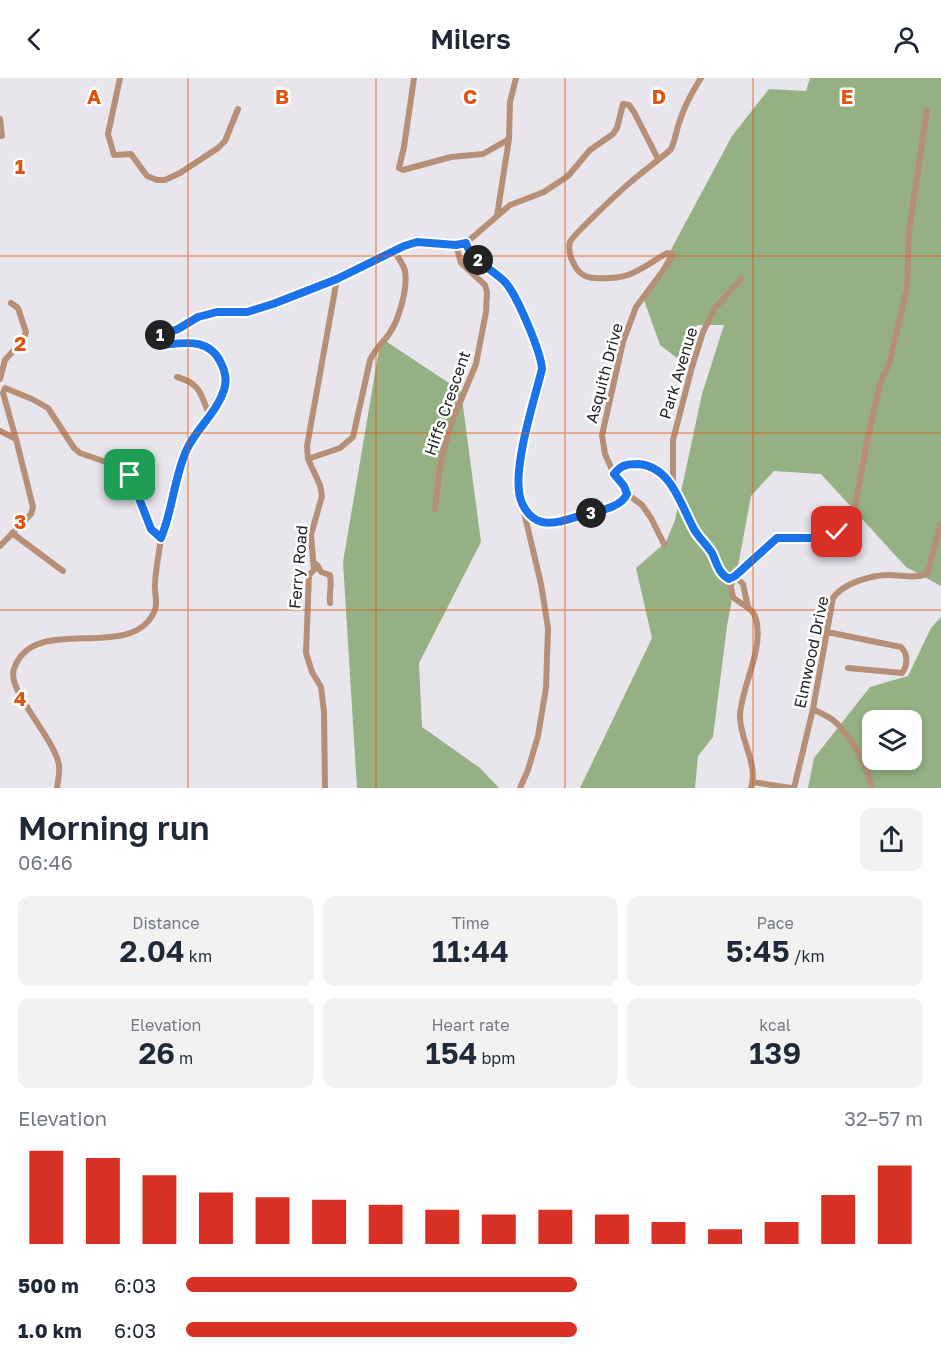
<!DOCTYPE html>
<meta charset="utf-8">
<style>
body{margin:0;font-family:"Golos Text",sans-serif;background:#f2f2f3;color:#1f2937;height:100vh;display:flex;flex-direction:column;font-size:22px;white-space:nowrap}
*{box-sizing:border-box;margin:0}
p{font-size:20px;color:#747a83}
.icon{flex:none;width:33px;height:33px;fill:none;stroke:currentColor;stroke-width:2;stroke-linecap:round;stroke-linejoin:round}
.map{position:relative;height:710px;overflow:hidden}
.side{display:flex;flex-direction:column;background:#fff;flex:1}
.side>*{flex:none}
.buttons{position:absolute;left:862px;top:632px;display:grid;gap:12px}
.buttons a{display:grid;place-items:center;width:60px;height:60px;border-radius:12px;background:#fff;box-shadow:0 3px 9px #0003;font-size:30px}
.pin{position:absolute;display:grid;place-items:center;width:51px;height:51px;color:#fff;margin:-26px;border-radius:12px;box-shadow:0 3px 9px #0006}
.km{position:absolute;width:30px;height:30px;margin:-15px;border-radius:50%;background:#222;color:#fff;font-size:16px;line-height:30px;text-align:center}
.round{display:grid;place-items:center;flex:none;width:63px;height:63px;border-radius:12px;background:#f2f2f3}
.headline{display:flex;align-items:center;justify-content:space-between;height:102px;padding:0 18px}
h1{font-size:33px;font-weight:600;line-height:45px}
.stats{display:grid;grid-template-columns:repeat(3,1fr);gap:9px;height:102px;padding:6px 18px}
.stats div{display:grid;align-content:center;border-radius:12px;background:#f2f2f3;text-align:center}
.stats b{font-size:30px;font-weight:600}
.stats small{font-size:16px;font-weight:400}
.stats p{font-size:16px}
.chart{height:168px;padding:12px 18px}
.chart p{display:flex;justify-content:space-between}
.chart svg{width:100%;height:108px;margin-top:6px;stroke:#d93025;stroke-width:6}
ul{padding:0 18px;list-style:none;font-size:20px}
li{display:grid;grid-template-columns:96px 72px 1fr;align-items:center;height:45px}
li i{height:15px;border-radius:8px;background:#d93025}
header{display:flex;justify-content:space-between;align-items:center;height:78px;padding:0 18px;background:#fff;font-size:27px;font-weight:600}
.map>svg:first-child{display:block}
.forest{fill:#95b184;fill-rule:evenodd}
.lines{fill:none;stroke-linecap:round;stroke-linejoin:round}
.minor{stroke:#b68f76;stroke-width:6}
.route-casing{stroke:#fff;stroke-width:12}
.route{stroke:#1a73e8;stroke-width:8}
.grid{fill:none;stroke:#de560d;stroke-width:1.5;stroke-opacity:0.55}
.labels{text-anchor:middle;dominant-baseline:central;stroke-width:5;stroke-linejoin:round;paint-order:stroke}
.street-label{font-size:16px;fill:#252326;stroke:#fff}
.grid-label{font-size:20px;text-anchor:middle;font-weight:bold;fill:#de560d;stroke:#fff;stroke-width:5;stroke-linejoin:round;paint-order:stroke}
</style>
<header><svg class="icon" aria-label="back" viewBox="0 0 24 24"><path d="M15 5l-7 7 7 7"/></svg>Milers<svg class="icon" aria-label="person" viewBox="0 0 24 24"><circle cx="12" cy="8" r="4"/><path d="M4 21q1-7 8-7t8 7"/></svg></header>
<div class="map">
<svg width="941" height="710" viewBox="0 0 941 710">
<rect width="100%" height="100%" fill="#e9e5ed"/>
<!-- forest -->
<path class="forest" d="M810 0H941V508L906 489 821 396 774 393 751 418 727 548 713 659 698 678 695 710H580L652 560 636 490 666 464 675 442 702 316 724 247H697L681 283 660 267 644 222 732 58 769 11 806 13Z
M381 260 461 313 481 464 419 585 422 649 480 690 499 710H357L343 484Z
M941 539V710H808L814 680 870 609 908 598 931 550ZM873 642H912V681H873Z"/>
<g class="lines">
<!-- minor -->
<path class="minor" d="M120 0 108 56 114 77 131 76 147 98 157 102H165L180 95 218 70 225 63 238 31
M414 0 404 69 399 90 403 92 451 79 483 76 509 61
M0 41 2 58
M497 138 509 61 510 24 516 0
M466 165 471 176 508 207 540 276 541 285 519 394V413L541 506 548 550 546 610 538 658 528 692 520 710
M177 299C200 305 201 316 209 337
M0 301 5 282 23 262 26 254 18 230 11 225
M0 353 16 361 3 315 5 310 32 321 48 330 74 370 80 375 123 390 127 393 151 451 161 460C173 431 174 399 187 371 197 350 217 334 224 312 227 303 225 293 221 285 210 259 184 265 161 267L155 263 157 259 178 251 198 239 217 234H247L273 226 337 201 404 168 417 164 456 167 466 165 510 127 544 114 568 98 590 72 613 56 617 50 623 26 629 27 634 34 658 81
M308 381 340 370 353 359 370 282C375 271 383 265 389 256 399 242 408 210 405 193 403 185 398 180 394 173
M614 396C621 387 627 386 638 386 672 387 681 429 695 453 699 461 707 467 712 475 717 485 718 495 729 500L733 519C741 527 753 529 756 541 764 571 742 607 740 637 739 661 759 686 751 710
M673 408V362L692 289 703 254 715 230 741 201
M524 429C529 436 534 442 542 444 555 447 611 431 622 424 625 422 626 419 627 416
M435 431 440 387 451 346 476 286 486 234 487 214 485 207 461 185 456 167
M12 455 63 493
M664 466 651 440 642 427 627 416 624 408 614 396 605 376 602 357 623 264 636 229 668 186 672 176 667 175C638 192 631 202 595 200 586 200 578 195 574 186 570 180 568 170 570 164 572 158 623 110 632 103 637 98 669 74 671 71 675 64 676 53 679 45 684 29 692 14 701 0
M0 468 31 436 33 429 16 361
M313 483 318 488 321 494 330 497C332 507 329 515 330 525
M735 498 743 506 748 529
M729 500 735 498 777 461C805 460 836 466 853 439L867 363 880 306 889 286 907 211 909 153 927 32
M827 554 901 569C908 576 908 587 902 595L848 590
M813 631C820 635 828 638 834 643 849 655 869 691 872 710
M753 704 791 710
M57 710C58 703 60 694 59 687 54 659 6 612 14 591 33 533 133 587 155 532 158 524 154 514 155 505 156 490 159 475 161 460
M325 710 324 634 321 609 312 594 306 575 309 497 314 492 311 457 322 418 320 407 308 381 307 368 337 201
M794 710 813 631 833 520C843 505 872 497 889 497 902 497 915 501 927 496L941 446"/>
</g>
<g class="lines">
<!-- route casing -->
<g class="route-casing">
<path id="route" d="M130 397 151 451 161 460C173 431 174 399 187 371 197 350 217 334 224 312 227 303 225 293 221 285 209 259 184 265 161 267L155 263 157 259 178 251 198 239 217 234H247L273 226 337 201 404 168 417 164 456 167 466 165C471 183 493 191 505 204 517 217 541 274 542 291 534 323 515 382 519 413 520 426 529 441 542 444 555 447 571 440 583 437 597 433 621 430 627 416L624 408 614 396C621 387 627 386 638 386 672 388 681 429 695 453 700 461 707 467 712 475 717 485 718 495 729 501L735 498 777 460H825L837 454"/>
</g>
<!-- route -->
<use href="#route" class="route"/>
</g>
<!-- grid -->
<path class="grid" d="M188 0V710M376 0V710M565 0V710M753 0V710M0 178H941M0 355H941M0 532H941"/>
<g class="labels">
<!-- street labels -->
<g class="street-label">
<text transform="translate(604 295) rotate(-75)">Asquith Drive</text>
<text transform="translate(678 295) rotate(-73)">Park Avenue</text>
<text transform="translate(447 325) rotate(-71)">Hiffs Crescent</text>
<text transform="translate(298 489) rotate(-85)">Ferry Road</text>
<text transform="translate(811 574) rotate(-78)">Elmwood Drive</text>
</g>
</g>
<g class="grid-label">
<text x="94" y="26">A</text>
<text x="282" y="26">B</text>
<text x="470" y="26">C</text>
<text x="659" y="26">D</text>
<text x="847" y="26">E</text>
<text x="20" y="96">1</text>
<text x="20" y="273">2</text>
<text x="20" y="451">3</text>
<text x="20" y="628">4</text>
</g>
</svg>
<div class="buttons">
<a><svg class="icon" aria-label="layers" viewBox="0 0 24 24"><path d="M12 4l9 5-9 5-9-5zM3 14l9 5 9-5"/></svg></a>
</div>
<div class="pin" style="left:130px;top:397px;background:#1e9e55"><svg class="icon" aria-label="arrive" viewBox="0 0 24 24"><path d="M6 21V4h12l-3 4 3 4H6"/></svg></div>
<div class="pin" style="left:837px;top:454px;background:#d93025"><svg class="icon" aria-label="check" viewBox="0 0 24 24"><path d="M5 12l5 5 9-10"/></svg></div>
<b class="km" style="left:160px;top:257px">1</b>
<b class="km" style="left:478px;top:182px">2</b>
<b class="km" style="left:591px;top:435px">3</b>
</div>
<section class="side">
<div class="headline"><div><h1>Morning run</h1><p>06:46</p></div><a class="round"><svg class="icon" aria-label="share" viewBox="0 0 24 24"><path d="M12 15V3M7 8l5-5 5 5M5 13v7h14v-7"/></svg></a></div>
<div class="stats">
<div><p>Distance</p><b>2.04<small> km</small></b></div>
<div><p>Time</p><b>11:44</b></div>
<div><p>Pace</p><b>5:45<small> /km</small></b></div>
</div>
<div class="stats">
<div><p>Elevation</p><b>26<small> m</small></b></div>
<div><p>Heart rate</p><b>154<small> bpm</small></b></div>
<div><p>kcal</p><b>139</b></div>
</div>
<div class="chart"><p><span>Elevation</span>32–57 m</p>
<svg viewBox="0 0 160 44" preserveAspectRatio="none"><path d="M5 44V6M15 44V9M25 44V16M35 44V23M45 44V25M55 44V26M65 44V28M75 44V30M85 44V32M95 44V30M105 44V32M115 44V35M125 44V38M135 44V35M145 44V24M155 44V12"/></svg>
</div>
<ul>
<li><b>500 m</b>6:03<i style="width:53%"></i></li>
<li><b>1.0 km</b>6:03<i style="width:53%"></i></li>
</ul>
</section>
